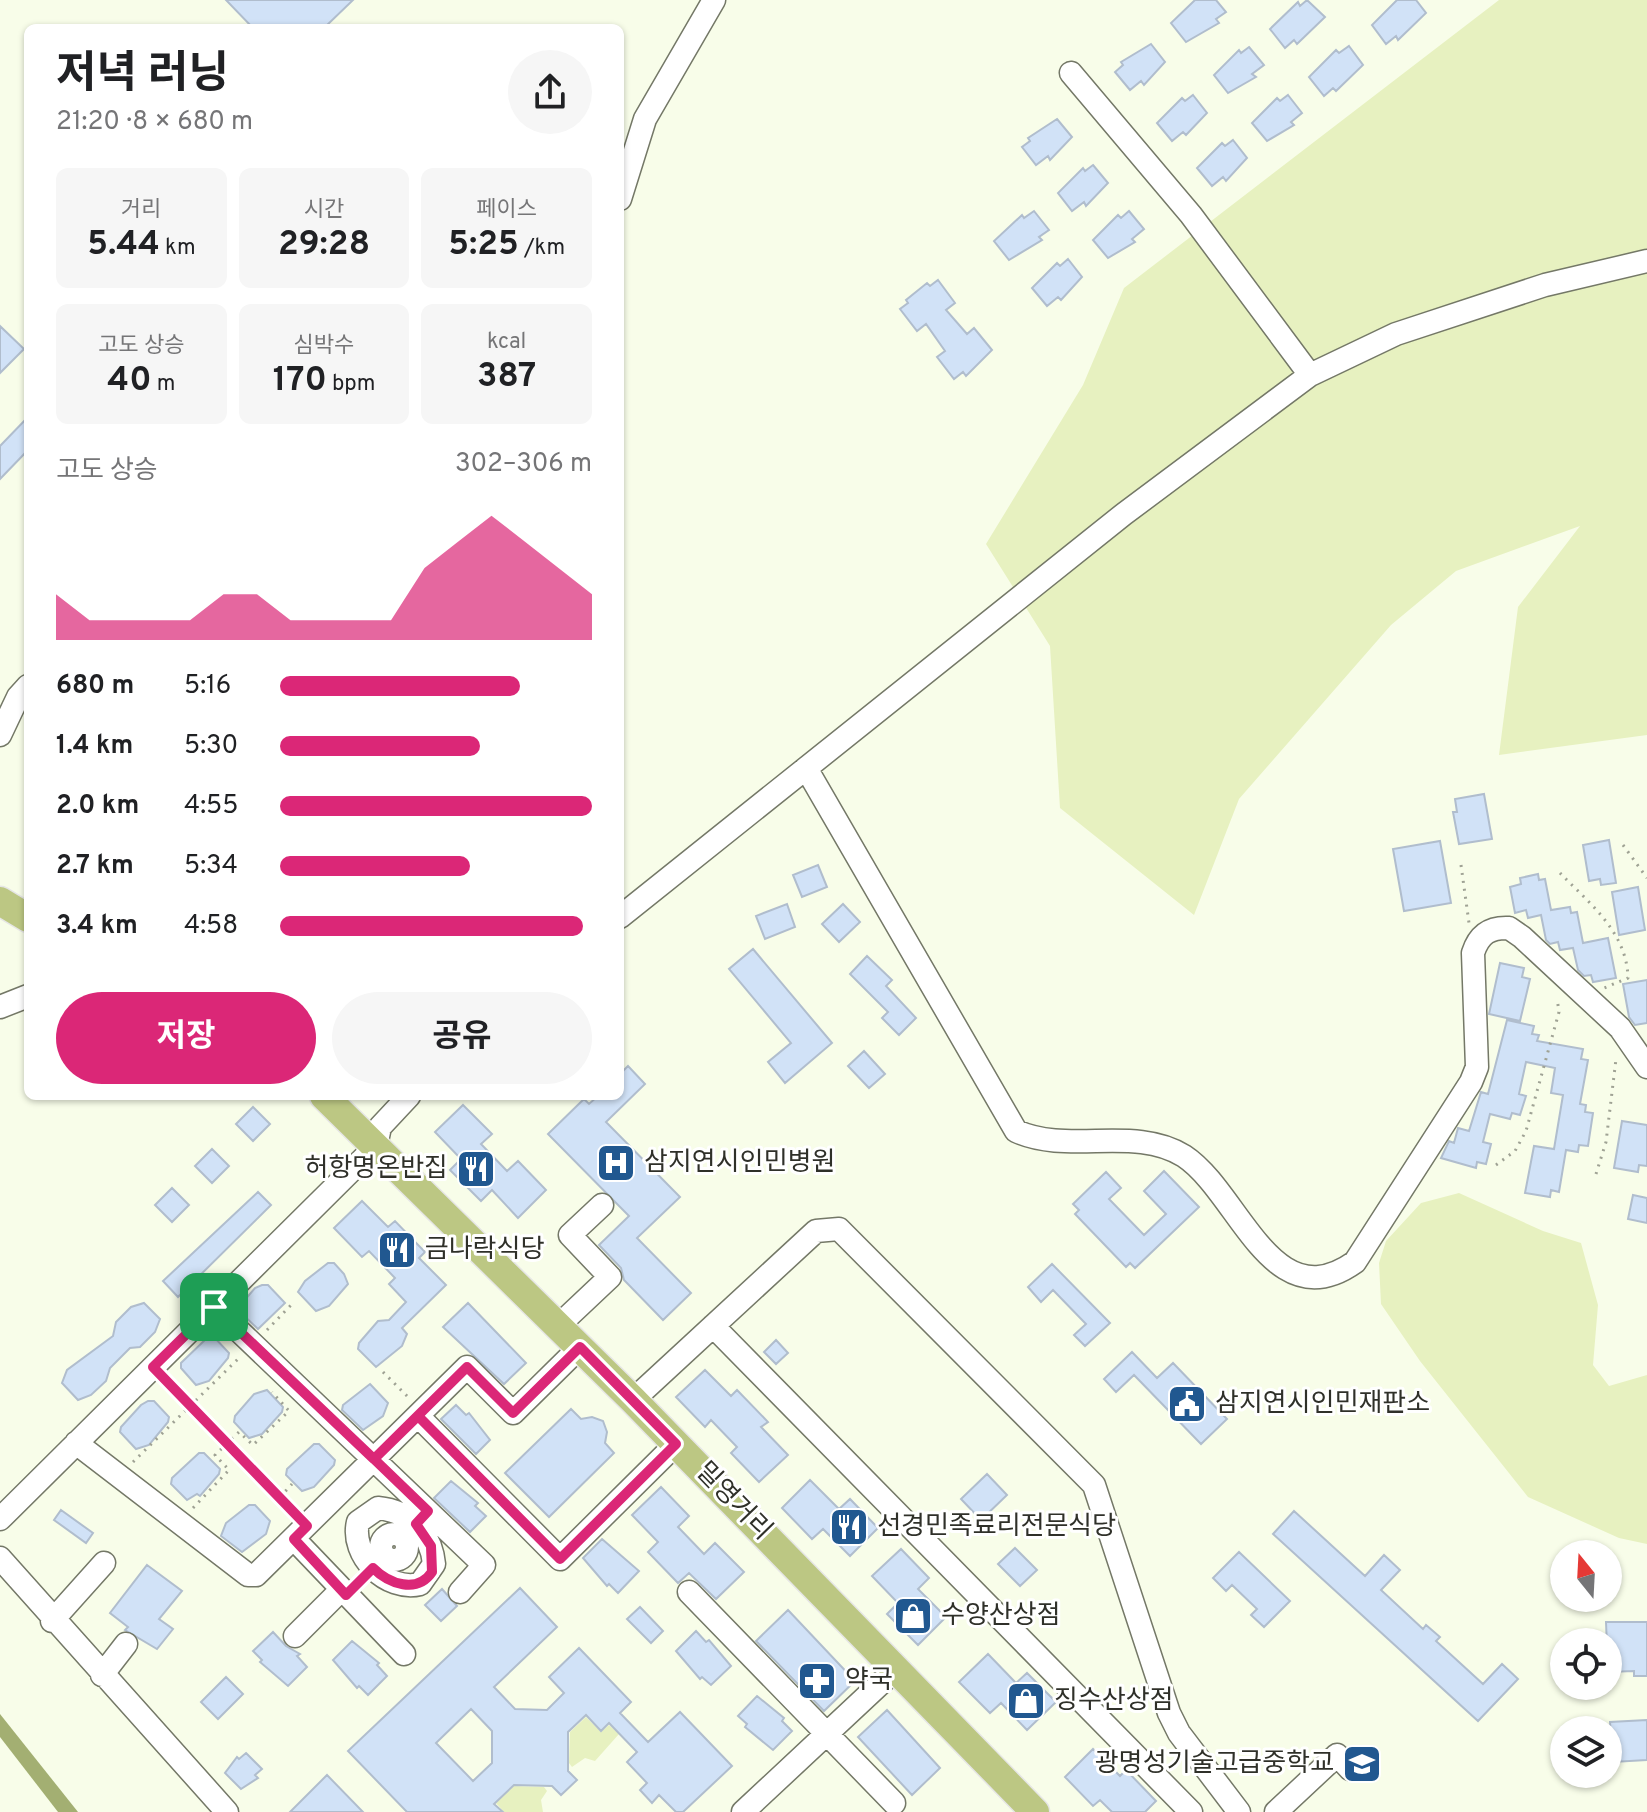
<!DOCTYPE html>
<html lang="ko">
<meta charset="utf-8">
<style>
body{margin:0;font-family:Overpass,"Noto Sans KR",sans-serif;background:#f6f6f6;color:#202124;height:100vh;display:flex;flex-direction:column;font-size:30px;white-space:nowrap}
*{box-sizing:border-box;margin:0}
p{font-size:26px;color:#757577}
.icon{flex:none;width:44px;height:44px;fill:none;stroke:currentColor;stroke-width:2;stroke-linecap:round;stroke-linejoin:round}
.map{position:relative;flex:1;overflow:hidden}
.side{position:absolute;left:24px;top:24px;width:600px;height:1076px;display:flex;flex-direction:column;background:#fff;border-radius:12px;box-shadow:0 2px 6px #0004}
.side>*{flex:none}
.needle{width:52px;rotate:342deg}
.tools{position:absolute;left:1550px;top:1540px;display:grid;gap:16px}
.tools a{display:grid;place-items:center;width:72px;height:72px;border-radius:50%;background:#fff;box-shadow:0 2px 6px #0004;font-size:40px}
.pin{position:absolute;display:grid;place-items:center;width:68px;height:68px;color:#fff;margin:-34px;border-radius:16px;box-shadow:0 4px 12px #0006}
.round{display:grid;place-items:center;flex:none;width:84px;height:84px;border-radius:42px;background:#f6f6f6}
.summary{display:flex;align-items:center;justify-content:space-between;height:136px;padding:0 32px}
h1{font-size:44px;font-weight:700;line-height:60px}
.metrics{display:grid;grid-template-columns:repeat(3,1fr);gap:12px;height:136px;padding:8px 32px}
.metrics div{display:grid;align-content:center;border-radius:12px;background:#f6f6f6;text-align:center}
.metrics b{font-size:34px;font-weight:700}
.metrics small{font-size:22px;font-weight:400}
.metrics p{font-size:22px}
.chart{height:224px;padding:16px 32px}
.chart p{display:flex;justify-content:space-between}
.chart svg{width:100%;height:144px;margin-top:8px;fill:#db2777;opacity:.7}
.action{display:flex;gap:16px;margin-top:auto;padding:16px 32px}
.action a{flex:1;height:92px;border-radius:48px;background:#db2777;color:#fff;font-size:32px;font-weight:700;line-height:92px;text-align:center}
.action a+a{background:#f6f6f6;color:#202124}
ul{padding:0 32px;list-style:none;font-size:26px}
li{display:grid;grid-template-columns:128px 96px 1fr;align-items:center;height:60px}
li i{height:20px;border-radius:10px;background:#db2777}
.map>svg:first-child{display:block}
.green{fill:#e7f1c0}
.water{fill:#a3af72}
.building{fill:#d1e2f7;stroke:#b0bdcd;stroke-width:2;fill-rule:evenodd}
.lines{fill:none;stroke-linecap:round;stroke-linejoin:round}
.minor-casing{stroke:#747867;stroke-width:25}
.major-casing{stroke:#e6e6e5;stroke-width:31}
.path{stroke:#9fa294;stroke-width:3;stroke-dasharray:2 6;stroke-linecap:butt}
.minor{stroke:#fff;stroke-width:22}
.major{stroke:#bcc783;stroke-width:28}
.route-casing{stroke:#fff;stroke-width:16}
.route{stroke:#db2777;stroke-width:10}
.labels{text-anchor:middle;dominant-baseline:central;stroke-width:6;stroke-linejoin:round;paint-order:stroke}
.poi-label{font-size:26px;fill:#2f3029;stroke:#fff;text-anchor:start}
.street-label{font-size:26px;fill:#2f3029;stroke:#fff}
</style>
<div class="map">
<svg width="1647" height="1812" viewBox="0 0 1647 1812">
<rect width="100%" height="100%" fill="#f8fde9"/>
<!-- green -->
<path class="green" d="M1499 0H1647V735L1499 755 1518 607 1580 526 1456 571 1391 625 1239 799 1194 915 1060 808 1050 646 986 544 1083 385 1124 288Z
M1459 1193 1543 1231 1581 1243 1598 1305 1593 1365 1609 1386 1647 1375V1544L1619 1538 1528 1497 1420 1361 1381 1304 1379 1263 1386 1241 1421 1203Z
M586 1717 601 1732 609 1725 619 1734 595 1761 585 1758 572 1767 569 1763 570 1732Z
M514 1786 544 1787 547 1791 541 1800 543 1812H504L496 1803Z"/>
<!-- water -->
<path class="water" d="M0 1714 78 1812H58L0 1737Z"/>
<!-- building -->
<path class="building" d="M226 0H353L324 28H253Z
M1195 0H1216L1226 12 1216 19 1219 23 1186 42 1171 23Z
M1307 0 1325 17 1297 44 1294 40 1285 48 1270 29 1298 2 1300 6Z
M1397 0H1416L1426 13 1398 40 1396 36 1386 44 1372 25Z
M1151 44 1165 62 1144 85 1141 81 1130 90 1115 72 1123 65 1121 62Z
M1349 46 1363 65 1336 91 1333 88 1324 96 1309 77 1336 50 1339 53Z
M1249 47 1264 65 1252 74 1256 77 1228 93 1214 75 1239 50 1241 53Z
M1193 95 1207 113 1186 135 1183 132 1172 141 1157 123 1182 98 1185 101Z
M1288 95 1302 113 1291 122 1294 125 1267 141 1252 123 1277 98 1280 101Z
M1057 119 1072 137 1050 160 1048 156 1036 165 1022 147 1030 141 1028 138Z
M1233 140 1247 158 1226 181 1223 177 1212 186 1197 168 1222 143 1225 146Z
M1093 165 1108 183 1086 206 1084 202 1072 211 1058 193 1083 168 1085 171Z
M1034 211 1049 230 1039 237 1042 240 1009 260 994 241 1022 215 1024 218Z
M1129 211 1144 229 1132 239 1135 242 1108 258 1093 240 1118 215 1121 218Z
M1068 259 1082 277 1061 300 1058 297 1047 306 1032 288 1057 263 1060 266Z
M938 280 955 303 946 310 967 334 974 328 992 350 966 376 963 372 954 379 937 357 945 351 926 324 917 331 900 309 908 303 906 300 927 283 930 286Z
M0 326 24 349 0 373Z
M28 417V450L0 479V446Z
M1484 794 1492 839 1459 844 1453 812H1457L1455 799Z
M1609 840 1616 883 1601 885 1600 879 1589 881 1583 845Z
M1440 841 1451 903 1404 911 1393 849Z
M818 865 827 887 802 897 793 875Z
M1538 874 1539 880 1545 879 1551 910 1570 907 1571 913 1577 912 1583 943 1608 938 1616 978 1593 982 1591 975 1584 976 1578 970 1573 948 1560 950 1558 942 1550 944 1546 940 1541 915 1528 918 1526 910 1515 913 1510 887 1521 884 1520 878Z
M1638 887 1645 930 1619 935 1612 892Z
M787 904 795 927 765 939 756 916Z
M843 904 860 922 839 942 822 924Z
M753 949 832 1043 785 1083 768 1062 791 1043 729 969Z
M867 956 892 980 886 986 916 1018 899 1035 882 1018 888 1012 850 974Z
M1500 963 1524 968 1522 977 1530 979 1520 1021 1489 1014Z
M1647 980V1023L1635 1025 1629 1017 1623 984Z
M1507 1020 1534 1026 1532 1034 1539 1035 1537 1041 1583 1049 1581 1059 1588 1060 1580 1104 1586 1105 1585 1112 1593 1113 1588 1146 1579 1145 1578 1152 1566 1150 1559 1192 1551 1190 1550 1197 1525 1193 1534 1146 1554 1149 1563 1095 1551 1093 1555 1068 1526 1062 1519 1094 1526 1096 1520 1115 1512 1113 1510 1119 1490 1114 1483 1142 1491 1144 1486 1164 1477 1162 1476 1168 1441 1158 1449 1141 1454 1143 1458 1128 1469 1131 1481 1092 1488 1094Z
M864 1051 885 1074 869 1088 848 1066Z
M628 1066 645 1084 606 1122 680 1197 637 1238 691 1293 663 1320 624 1280 621 1268 599 1245 629 1216 548 1134 584 1099 589 1104 598 1096H620V1074Z
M463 1105 492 1134 481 1144 507 1171 518 1161 546 1190 518 1218 492 1190 481 1201 450 1170 461 1159 435 1132Z
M253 1107 270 1124 253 1141 236 1124Z
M1622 1121 1647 1125V1166L1639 1165 1638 1172 1614 1168Z
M212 1149 229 1166 212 1183 195 1166Z
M1164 1171 1199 1207 1135 1268 1130 1263 1126 1267 1075 1214 1079 1210 1073 1204 1106 1172 1121 1188 1109 1199 1144 1235 1166 1214 1144 1191Z
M172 1188 189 1205 172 1222 155 1205Z
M258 1192 271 1205 178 1297 163 1281Z
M1633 1195 1647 1198V1223L1628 1219Z
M362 1201 388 1227 395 1221 425 1252 419 1258 446 1285 402 1328 407 1334 402 1346 376 1367 358 1349 359 1343 378 1321 389 1320 406 1302 389 1284 395 1278 369 1251 362 1257 334 1228Z
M328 1263H334L344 1274 348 1284 329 1306 316 1311 298 1292 305 1281Z
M1052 1264 1110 1323 1085 1346 1074 1335 1086 1324 1053 1290 1041 1302 1028 1287Z
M262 1285H268L285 1303 258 1329 237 1309 255 1288Z
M144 1303 160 1319 155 1332 140 1347 130 1348 110 1368 106 1381 91 1395 78 1400 62 1383 67 1370 113 1336 116 1322 131 1307Z
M468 1303 526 1363 504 1384 443 1327Z
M208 1337H214L229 1353 228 1358 209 1381 196 1385 181 1368V1363Z
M776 1340 788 1353 776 1364 764 1352Z
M1132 1352 1157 1378 1173 1363 1227 1419 1201 1444 1134 1375 1116 1392 1104 1379Z
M705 1370 731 1396 737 1390 768 1422 761 1427 788 1455 759 1482 731 1453 737 1447 711 1420 705 1427 676 1397Z
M370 1384 388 1403 383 1416 363 1430 342 1410 343 1405Z
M267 1390 283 1407 282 1412 262 1434 249 1438 234 1422 235 1416 254 1394Z
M148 1401H154L169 1417 168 1422 149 1445 136 1449 120 1432 121 1427 141 1405Z
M456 1405 466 1415 469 1413 490 1440 476 1454 441 1419Z
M571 1409 581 1419 592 1417 603 1421 607 1432 605 1443 614 1453 549 1517 505 1473Z
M314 1444H319L335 1460 334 1465 314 1487 302 1491 286 1475 287 1469Z
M199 1453H204L220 1469 219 1474 200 1496 197 1494 187 1500 171 1484 172 1478Z
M987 1474 1007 1495 981 1520 961 1499Z
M810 1480 839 1509 850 1499 878 1528 850 1556 823 1529 812 1539 782 1508Z
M451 1481 478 1503 475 1506 486 1516 470 1532 434 1498Z
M661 1487 689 1516 678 1527 704 1554 715 1543 744 1572 716 1599 689 1573 678 1583 648 1552 658 1542 632 1515Z
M249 1505H255L270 1521 266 1534 242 1552 221 1536 226 1523Z
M61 1510 93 1533 86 1543 54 1520Z
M1294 1511 1365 1576 1384 1555 1400 1570 1381 1590 1423 1629 1426 1625 1440 1637 1436 1641 1483 1684 1502 1664 1518 1679 1478 1721 1273 1534Z
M602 1539 639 1571 618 1593 609 1584 607 1586 583 1558Z
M1015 1548 1037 1570 1020 1586 998 1564Z
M901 1549 929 1578 918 1589 946 1617 918 1645 887 1614 898 1603 872 1576Z
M1239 1552 1290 1601 1264 1627 1251 1615 1257 1609 1232 1585 1226 1591 1213 1578Z
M147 1565 182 1591 159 1619 173 1629 157 1649 125 1630 128 1627 110 1613Z
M520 1588 557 1627 494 1687 515 1709 547 1710 564 1693 549 1677 579 1648 631 1702 620 1713 648 1742 680 1712 732 1766 683 1812H676L659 1795 652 1803 640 1790 647 1783 627 1762 637 1752 609 1723 601 1731 586 1715 568 1732V1771L577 1780 561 1795 552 1786 514 1785 494 1804 503 1812H407L348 1751ZM471 1709 492 1731V1763L473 1781 436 1743Z
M442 1589 457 1606 441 1621 425 1605Z
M640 1607 663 1631 651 1643 627 1619Z
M788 1610 855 1681 824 1711 756 1641Z
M1606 1622H1647V1676H1634V1671L1608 1672Z
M696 1631 706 1642 709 1640 731 1666 711 1685 702 1677 700 1679 676 1651Z
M273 1632 286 1646 300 1654 297 1656 307 1667 288 1686 260 1662 262 1660 253 1651Z
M352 1641 379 1663 377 1665 387 1676 368 1695 359 1686 357 1688 333 1660Z
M988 1654 1016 1683 1027 1673 1056 1702 1027 1730 1001 1703 990 1713 959 1682Z
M226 1677 243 1694 218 1719 201 1702Z
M757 1696 784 1718 782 1721 792 1731 773 1750 745 1727 747 1724 738 1716Z
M887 1710 940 1768 912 1795 858 1737Z
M1647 1720V1760L1613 1762 1610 1722Z
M1093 1749 1120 1776 1126 1770 1156 1801 1145 1812H1112L1100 1800 1093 1806 1065 1777Z
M246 1753 262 1769 255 1775 258 1778 241 1789 225 1773 237 1757 239 1759Z
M327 1775 363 1812H290Z"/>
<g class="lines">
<!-- minor casing -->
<g class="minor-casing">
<path id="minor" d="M1071 73 1191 215 1310 375
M620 199 645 119 714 0
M0 735 18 697 28 686
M806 768 1016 1131C1068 1155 1135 1125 1184 1156 1239 1192 1272 1321 1355 1262L1471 1082 1477 1067 1473 953C1479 934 1490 927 1509 928L1522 937 1620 1028 1647 1067
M620 917 1124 514 1310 375 1396 334 1545 285 1647 261
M0 1007 28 996
M214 1307 484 1565 460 1592
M558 1326 610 1277 570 1235 602 1205
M713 1326 1191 1812
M633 1400 816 1231 839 1229 1094 1485 1169 1713 1179 1733 1239 1812
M418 1416 560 1559 676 1444
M76 1443 248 1575H256L467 1367 513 1413 580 1347
M378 1508C410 1511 431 1533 434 1564L420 1584C387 1592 350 1556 358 1522Z
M0 1519 376 1146 380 1127 409 1096
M381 1547a13 13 0 1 1 26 0a13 13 0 1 1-26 0Z
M294 1539 404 1654
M0 1558 227 1812
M689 1592 894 1803
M52 1621 104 1563
M295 1636 341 1590
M102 1675 126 1644
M743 1812 896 1669
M1276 1812 1337 1755 1350 1769"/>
</g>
<!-- major casing -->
<g class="major-casing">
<path id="major" d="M0 901 28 918
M324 1096 633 1400 1035 1812"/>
</g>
<!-- path -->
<path class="path" d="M1623 845 1647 878
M1461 865 1469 923
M1560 873C1589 903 1627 932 1628 978L1604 988
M1496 1165 1515 1151 1526 1131 1559 1012 1557 998
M1596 1174 1606 1142 1616 1059
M267 1330 292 1304
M383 1372 408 1397
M167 1382 293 1511
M133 1462 239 1358
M280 1497 292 1484
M193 1508 229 1470 215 1455 239 1432 253 1445 289 1411 272 1392"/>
<!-- minor -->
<use href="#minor" class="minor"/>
<!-- major -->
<use href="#major" class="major"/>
</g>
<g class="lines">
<!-- route casing -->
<g class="route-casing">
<path id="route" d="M214 1307 153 1367 307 1526 294 1539 346 1595 373 1568C389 1584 417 1594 432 1572L431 1546 416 1524 428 1511 374 1459 467 1367 513 1413 580 1347 676 1444 560 1559 418 1416 374 1459 214 1307"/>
</g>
<!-- route -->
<use href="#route" class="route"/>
</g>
<!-- icons -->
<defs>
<g id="hospital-square" transform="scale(2)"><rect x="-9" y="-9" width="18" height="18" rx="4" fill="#215890" stroke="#fff"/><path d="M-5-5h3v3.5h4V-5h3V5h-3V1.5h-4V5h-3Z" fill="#fff"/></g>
<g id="restaurant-square" transform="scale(2)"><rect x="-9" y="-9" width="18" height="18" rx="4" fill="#215890" stroke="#fff"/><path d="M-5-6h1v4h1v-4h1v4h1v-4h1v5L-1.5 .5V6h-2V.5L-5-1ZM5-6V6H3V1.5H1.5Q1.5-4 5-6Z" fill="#fff"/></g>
<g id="civic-square" transform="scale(2)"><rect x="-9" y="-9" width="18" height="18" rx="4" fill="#215890" stroke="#fff"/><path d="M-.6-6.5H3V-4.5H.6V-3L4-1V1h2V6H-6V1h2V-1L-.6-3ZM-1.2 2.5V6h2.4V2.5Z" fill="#fff"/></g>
<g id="shop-square" transform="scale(2)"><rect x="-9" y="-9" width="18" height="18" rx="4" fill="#215890" stroke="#fff"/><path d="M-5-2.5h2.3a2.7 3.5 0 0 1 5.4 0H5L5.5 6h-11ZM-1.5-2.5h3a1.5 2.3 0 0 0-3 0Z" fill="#fff"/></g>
<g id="pharmacy-square" transform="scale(2)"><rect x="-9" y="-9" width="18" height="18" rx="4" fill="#215890" stroke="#fff"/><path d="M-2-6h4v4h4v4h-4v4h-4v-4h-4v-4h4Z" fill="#fff"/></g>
<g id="school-square" transform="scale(2)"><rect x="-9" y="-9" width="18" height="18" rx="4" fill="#215890" stroke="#fff"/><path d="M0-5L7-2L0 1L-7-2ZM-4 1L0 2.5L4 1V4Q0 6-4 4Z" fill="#fff"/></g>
</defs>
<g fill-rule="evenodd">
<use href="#hospital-square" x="616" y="1163"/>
<use href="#restaurant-square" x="476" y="1169"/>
<use href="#restaurant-square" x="397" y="1250"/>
<use href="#civic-square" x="1187" y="1404"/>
<use href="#restaurant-square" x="849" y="1527"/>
<use href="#shop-square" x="913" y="1616"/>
<use href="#pharmacy-square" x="817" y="1681"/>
<use href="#shop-square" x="1026" y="1701"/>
<use href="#school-square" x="1362" y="1764"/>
</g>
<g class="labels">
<!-- poi labels -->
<g class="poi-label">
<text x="644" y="1163">삼지연시인민병원</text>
<text x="448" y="1169" text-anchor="end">허항명온반집</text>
<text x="425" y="1250">금나락식당</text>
<text x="1215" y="1404">삼지연시인민재판소</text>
<text x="877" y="1527">선경민족료리전문식당</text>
<text x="941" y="1616">수양산상점</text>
<text x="845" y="1681">약국</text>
<text x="1054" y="1701">징수산상점</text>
<text x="1334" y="1764" text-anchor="end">광명성기술고급중학교</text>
</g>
<!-- street labels -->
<g class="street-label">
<text transform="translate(733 1502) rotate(46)">밀영거리</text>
</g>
</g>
</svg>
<div class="tools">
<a><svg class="needle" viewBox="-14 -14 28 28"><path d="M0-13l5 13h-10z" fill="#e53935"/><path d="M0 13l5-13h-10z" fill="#757577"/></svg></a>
<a><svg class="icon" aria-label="locate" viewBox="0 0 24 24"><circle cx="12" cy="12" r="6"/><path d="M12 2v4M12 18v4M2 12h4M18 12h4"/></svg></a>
<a><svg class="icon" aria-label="layers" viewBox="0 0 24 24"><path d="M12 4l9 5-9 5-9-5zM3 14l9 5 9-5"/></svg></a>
</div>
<div class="pin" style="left:214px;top:1307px;background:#1e9e55"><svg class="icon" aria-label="arrive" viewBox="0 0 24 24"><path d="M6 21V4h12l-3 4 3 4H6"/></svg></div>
<section class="side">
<div class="summary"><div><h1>저녁 러닝</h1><p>21:20 · 8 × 680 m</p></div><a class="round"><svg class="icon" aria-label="share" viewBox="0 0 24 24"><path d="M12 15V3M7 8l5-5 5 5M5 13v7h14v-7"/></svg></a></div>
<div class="metrics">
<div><p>거리</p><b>5.44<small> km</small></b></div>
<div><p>시간</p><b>29:28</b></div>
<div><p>페이스</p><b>5:25<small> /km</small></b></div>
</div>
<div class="metrics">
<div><p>고도 상승</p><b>40<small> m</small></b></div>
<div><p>심박수</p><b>170<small> bpm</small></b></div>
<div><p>kcal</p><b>387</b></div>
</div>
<div class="chart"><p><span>고도 상승</span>302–306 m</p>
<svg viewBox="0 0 160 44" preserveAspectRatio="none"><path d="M0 44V30L10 38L20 38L30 38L40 38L50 30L60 30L70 38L80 38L90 38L100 38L110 22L120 14L130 6L140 14L150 22L160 30V44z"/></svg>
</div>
<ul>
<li><b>680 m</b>5:16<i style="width:77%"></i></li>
<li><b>1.4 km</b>5:30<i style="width:64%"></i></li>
<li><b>2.0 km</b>4:55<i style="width:100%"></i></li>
<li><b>2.7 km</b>5:34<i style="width:61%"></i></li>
<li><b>3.4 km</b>4:58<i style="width:97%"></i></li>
</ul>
<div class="action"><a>저장</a><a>공유</a></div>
</section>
</div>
